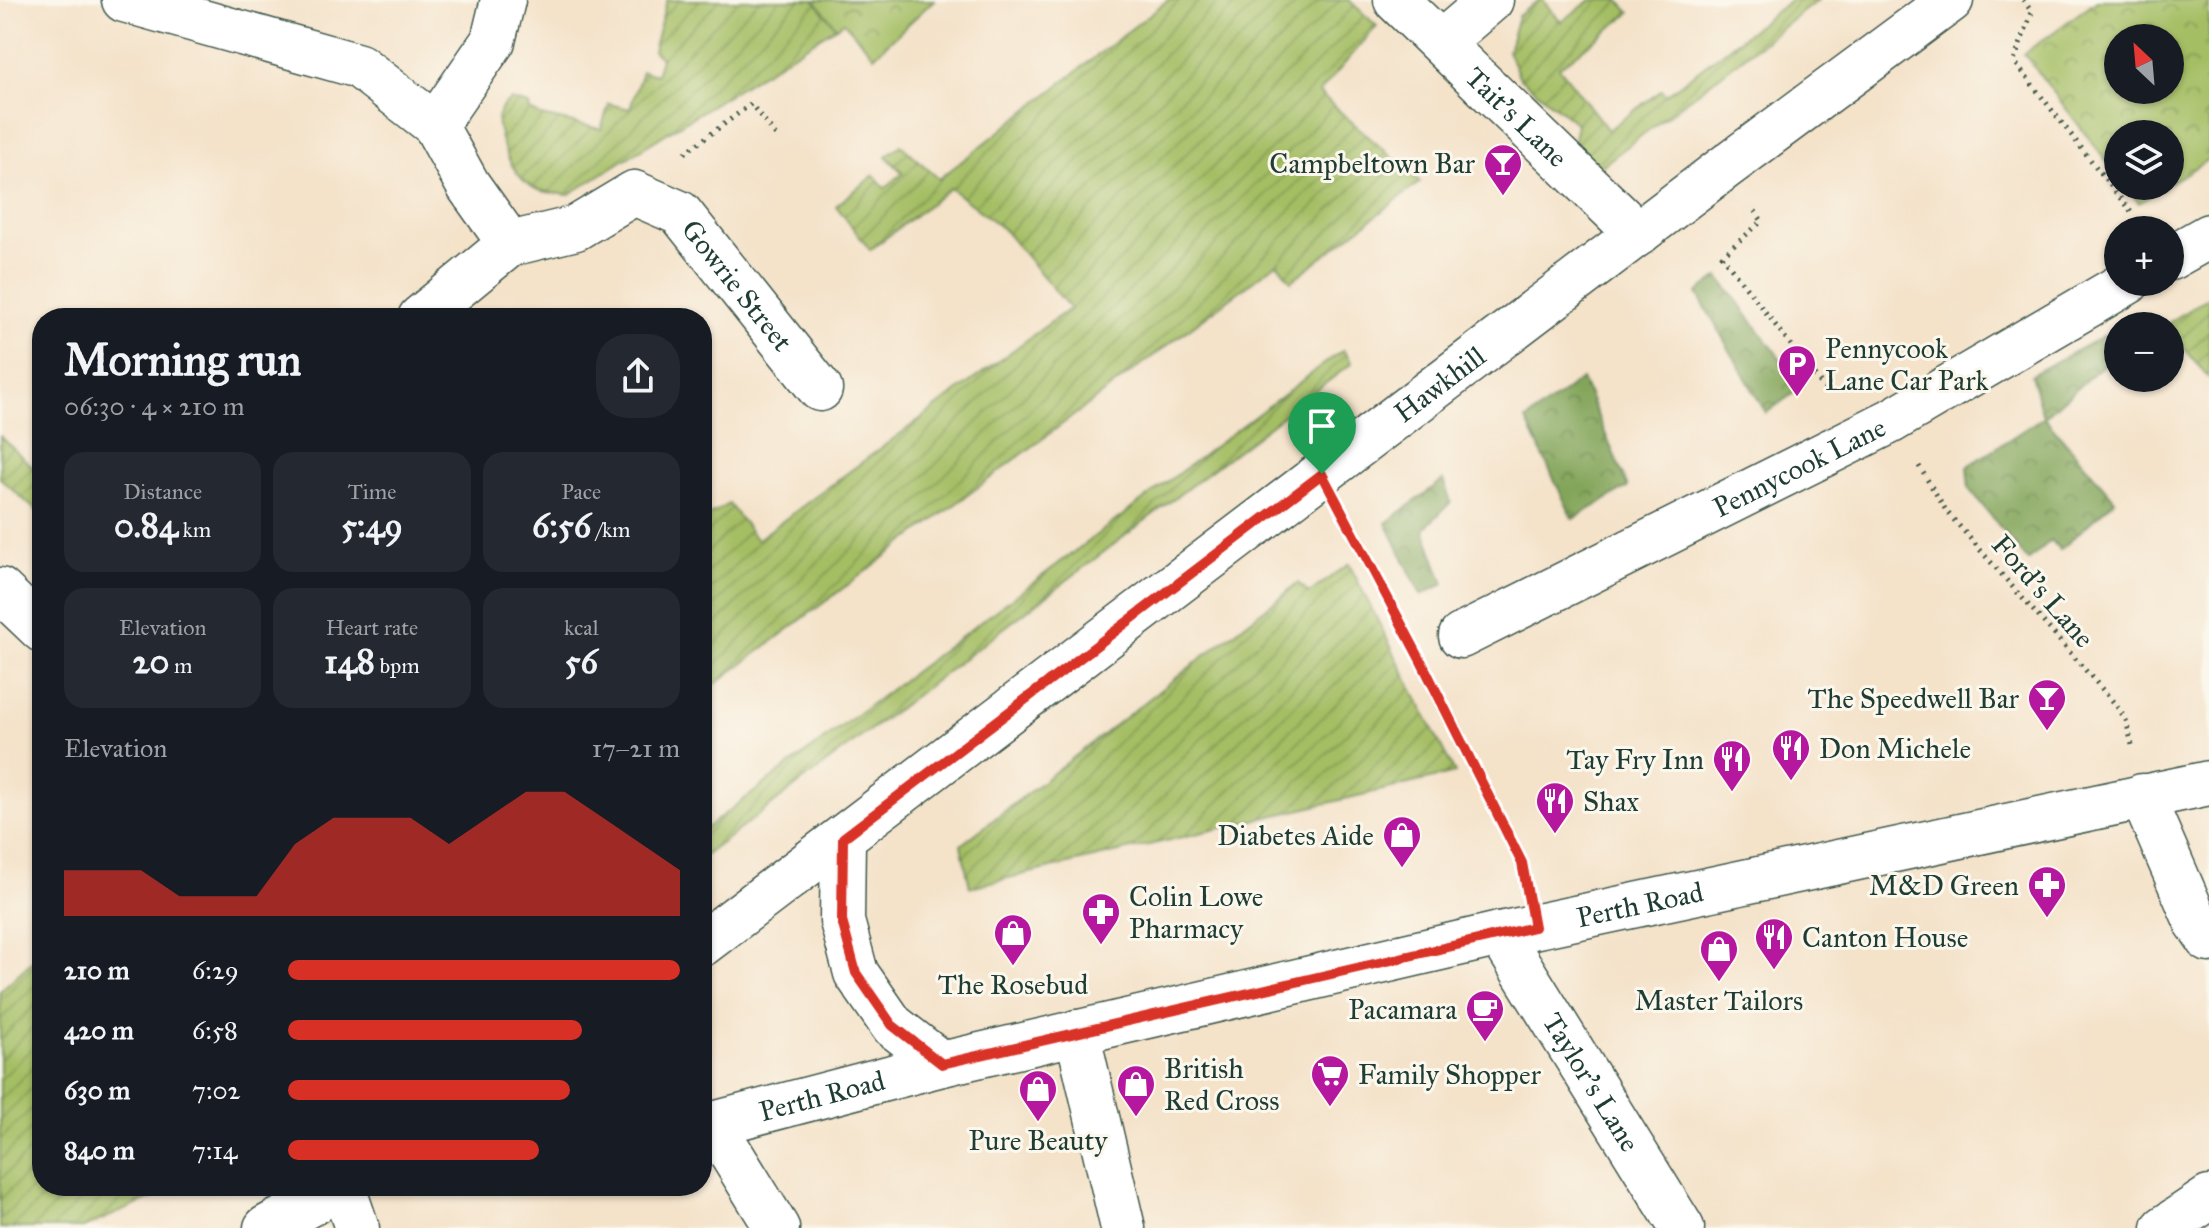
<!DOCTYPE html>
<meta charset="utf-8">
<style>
body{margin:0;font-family:"IM FELL Great Primer",serif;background:#242831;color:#f1f3f6;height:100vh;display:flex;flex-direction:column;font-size:30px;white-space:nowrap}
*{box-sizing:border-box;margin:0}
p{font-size:26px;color:#9ea1a6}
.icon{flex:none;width:44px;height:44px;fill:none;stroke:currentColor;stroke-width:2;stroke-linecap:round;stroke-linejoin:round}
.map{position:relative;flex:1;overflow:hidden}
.side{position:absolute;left:32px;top:308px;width:680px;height:888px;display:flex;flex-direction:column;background:#171b24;border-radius:32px;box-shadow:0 2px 6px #0004}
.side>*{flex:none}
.needle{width:52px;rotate:334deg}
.tools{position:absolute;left:2104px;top:24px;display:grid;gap:16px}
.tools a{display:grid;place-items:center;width:80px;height:80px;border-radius:50%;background:#171b24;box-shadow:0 2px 6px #0004;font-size:40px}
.pin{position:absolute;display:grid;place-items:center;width:68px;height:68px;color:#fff;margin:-82px -34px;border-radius:50% 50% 50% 0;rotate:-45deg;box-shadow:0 0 8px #0007}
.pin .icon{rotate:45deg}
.round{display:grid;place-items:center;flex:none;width:84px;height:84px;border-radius:32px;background:#242831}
.head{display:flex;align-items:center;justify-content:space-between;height:136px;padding:0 32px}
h1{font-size:44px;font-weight:700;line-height:60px}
.metrics{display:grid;grid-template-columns:repeat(3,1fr);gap:12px;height:136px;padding:8px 32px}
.metrics div{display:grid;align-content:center;border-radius:20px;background:#242831;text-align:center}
.metrics b{font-size:34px;font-weight:700}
.metrics small{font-size:22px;font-weight:400}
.metrics p{font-size:22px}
.chart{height:224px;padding:16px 32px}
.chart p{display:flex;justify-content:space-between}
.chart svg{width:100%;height:144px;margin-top:8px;fill:#d93025;opacity:.7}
ul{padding:0 32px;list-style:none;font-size:26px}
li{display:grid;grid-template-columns:128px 96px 1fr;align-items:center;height:60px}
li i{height:20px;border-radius:10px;background:#d93025}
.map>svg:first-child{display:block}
.forest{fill:url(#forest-crowns);stroke:#517147;stroke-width:2}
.park{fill:url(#park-crowns);stroke:#627e4c;stroke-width:2;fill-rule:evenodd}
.garden{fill:url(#garden-furrows);stroke:#627e4c;stroke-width:2}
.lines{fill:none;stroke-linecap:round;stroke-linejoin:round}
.minor-casing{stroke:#3f564a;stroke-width:47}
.path{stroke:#3f564a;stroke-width:5;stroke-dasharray:2 6;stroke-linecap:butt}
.minor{stroke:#fff;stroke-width:44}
.route-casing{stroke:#fff;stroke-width:16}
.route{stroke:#d93025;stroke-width:10}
.labels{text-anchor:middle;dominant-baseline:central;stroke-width:6;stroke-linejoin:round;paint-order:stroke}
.street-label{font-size:28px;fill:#1f3d34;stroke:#fbf7ec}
.poi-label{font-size:28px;fill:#1f3d34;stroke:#fbf7ec;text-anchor:start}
</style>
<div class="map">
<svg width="2209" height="1228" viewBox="0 0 2209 1228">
<defs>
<pattern id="forest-crowns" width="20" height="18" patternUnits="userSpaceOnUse" patternTransform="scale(2)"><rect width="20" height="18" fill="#83a55a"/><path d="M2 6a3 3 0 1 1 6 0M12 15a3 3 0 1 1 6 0" fill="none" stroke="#6b884b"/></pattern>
<pattern id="park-crowns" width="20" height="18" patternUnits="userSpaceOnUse" patternTransform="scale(2)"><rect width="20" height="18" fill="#a4be64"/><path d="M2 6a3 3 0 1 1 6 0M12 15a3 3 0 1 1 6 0" fill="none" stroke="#859c53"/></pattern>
<pattern id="garden-furrows" width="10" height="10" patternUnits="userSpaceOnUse" patternTransform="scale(2)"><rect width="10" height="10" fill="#a4be64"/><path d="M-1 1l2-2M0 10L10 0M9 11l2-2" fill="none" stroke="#859c53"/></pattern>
</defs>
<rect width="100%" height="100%" fill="#fbf7ec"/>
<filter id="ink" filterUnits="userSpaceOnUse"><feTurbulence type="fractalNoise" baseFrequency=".0125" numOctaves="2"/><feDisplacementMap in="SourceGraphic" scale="16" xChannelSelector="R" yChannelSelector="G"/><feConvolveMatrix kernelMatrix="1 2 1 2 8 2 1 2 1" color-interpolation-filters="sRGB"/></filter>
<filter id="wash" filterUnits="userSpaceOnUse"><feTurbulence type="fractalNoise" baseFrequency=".006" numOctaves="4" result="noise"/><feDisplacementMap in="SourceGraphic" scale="32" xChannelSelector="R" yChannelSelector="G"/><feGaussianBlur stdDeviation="1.8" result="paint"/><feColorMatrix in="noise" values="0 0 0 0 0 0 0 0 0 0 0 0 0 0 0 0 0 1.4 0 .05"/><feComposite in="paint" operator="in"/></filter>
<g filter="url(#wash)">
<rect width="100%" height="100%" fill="#f4e2c9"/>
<!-- forest -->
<path class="forest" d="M1719 277 1802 387 1766 413 1697 293Z
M2118 328V352L2044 417 2115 500 2060 550 2051 540 2028 561 1969 489 1967 467 2043 417 2031 375Z
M1582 379 1628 487 1573 519 1526 420Z
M1443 480 1451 502 1424 529 1444 584 1421 595 1386 523Z"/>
<!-- park -->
<path class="park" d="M814 0H934L874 56 844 22 836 27Z
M2097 0H2209V159L2170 183V134H2118V176L2024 54ZM2118 38H2170V90H2118Z
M2125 186H2166L2139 203Z"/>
<!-- garden -->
<path class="garden" d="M667 0H814L836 27 568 195C558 193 545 193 536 189 512 178 499 142 497 118L503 106 511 100 529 105 530 111 541 116 601 129 609 104 630 109 642 71 656 75 661 58 653 51Z
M1168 0H1349L1377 26 1319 93 1420 182 1291 281 1277 263 702 694V519L729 504 757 540 1070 308 1002 228 950 188 870 250 836 206 874 175 885 188 903 173 886 156 901 145 939 179Z
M1539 0H1543L1561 22 1591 0H1619L1630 13 1559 67 1608 130 1662 90 1666 95 1791 0H1818L1594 172 1572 149 1577 124 1520 78 1508 51 1518 16Z
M2209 297V378L2170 331V326L2165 325Z
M1343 350 1352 363 702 858V831Z
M0 436 42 476V516L0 478Z
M1349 564 1455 773 970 887 961 845 1298 583 1309 593Z
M42 952V1186H180L83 1228H0V991Z"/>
</g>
<g filter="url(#ink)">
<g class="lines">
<!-- minor casing -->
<g class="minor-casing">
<g id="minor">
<path d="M124 0 359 66 435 125 468 185 510 244 420 318"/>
<path id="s1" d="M1396 0 1638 234"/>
<path d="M1442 42 1491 0"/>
<path d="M435 125 493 41 503 0"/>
<path id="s2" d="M510 244 576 228 634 193 680 213 820 389"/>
<path d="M2170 258 2209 236"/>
<path d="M0 590 42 630"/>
<path id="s3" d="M1461 636 1891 421 2128 282"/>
<path d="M2142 796 2196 921 2209 940"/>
<path d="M843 838 842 921 856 973 892 1025 942 1064"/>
<path id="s4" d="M1500 934 1682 1228"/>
<path id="s5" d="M702 944 1724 168 1951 0"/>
<path d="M1077 1032 1123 1228"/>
<path d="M714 1126 777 1228"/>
<path id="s6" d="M702 1127 942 1064 1500 934 2209 783"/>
<path d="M343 1187 357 1228"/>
<path d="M266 1228 343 1186"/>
<path d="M2164 1228 2209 1198"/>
</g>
</g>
<!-- path -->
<path class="path" d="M2023 0 2032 12 2014 61 2134 216
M685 153 751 104 776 136
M1755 211 1762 221 1722 256 1828 393
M1919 466 1947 512 2116 705 2126 720 2132 745
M1349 524 1406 632
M1432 684 1522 863 1523 872"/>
<!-- minor -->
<use href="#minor" class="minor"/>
</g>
</g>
<g class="lines" filter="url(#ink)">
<!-- route casing -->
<g class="route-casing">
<path id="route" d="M1322 474 1421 661 1522 863 1534 927 942 1064 892 1025 856 973 842 921 843 838Z"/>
</g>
<!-- route -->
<use href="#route" class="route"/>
</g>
<!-- icons -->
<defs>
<g id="bar-pin" transform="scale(2)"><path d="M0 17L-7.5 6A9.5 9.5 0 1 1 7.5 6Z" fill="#b5179e" stroke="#fbf7ec"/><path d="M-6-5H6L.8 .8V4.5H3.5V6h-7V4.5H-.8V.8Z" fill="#fff"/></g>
<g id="parking-pin" transform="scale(2)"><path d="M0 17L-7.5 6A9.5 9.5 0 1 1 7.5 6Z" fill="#b5179e" stroke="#fbf7ec"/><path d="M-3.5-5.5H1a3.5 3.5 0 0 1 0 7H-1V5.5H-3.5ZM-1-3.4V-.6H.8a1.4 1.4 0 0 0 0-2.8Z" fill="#fff"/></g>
<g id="restaurant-pin" transform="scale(2)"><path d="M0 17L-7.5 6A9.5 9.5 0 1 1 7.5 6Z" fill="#b5179e" stroke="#fbf7ec"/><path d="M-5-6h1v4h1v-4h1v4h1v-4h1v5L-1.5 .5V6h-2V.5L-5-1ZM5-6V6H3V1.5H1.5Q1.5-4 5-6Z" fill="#fff"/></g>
<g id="shop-pin" transform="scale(2)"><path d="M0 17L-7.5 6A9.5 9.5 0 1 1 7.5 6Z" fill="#b5179e" stroke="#fbf7ec"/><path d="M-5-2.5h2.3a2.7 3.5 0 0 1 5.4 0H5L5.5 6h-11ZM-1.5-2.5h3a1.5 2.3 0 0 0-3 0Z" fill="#fff"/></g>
<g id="pharmacy-pin" transform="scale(2)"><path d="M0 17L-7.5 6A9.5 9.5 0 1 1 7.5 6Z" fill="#b5179e" stroke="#fbf7ec"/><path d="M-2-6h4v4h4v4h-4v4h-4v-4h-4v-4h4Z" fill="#fff"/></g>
<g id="cafe-pin" transform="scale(2)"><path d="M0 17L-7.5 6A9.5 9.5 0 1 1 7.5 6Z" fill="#b5179e" stroke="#fbf7ec"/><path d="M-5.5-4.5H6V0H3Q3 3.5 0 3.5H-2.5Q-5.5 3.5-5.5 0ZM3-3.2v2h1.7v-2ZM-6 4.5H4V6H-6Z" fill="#fff"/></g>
<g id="supermarket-pin" transform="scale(2)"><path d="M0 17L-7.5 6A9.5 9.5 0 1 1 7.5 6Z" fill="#b5179e" stroke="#fbf7ec"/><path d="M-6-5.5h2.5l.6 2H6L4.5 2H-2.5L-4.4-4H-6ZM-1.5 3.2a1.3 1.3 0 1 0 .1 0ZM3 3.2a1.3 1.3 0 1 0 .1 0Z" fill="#fff"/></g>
</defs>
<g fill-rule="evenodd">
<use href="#bar-pin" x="1503" y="163"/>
<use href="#parking-pin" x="1797" y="364"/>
<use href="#bar-pin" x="2047" y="698"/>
<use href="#restaurant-pin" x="1791" y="748"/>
<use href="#restaurant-pin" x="1732" y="759"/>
<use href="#restaurant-pin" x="1555" y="801"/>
<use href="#shop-pin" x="1402" y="835"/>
<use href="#pharmacy-pin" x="2047" y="885"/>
<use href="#pharmacy-pin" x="1101" y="912"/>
<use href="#shop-pin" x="1013" y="933"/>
<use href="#restaurant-pin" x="1774" y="937"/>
<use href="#shop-pin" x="1719" y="949"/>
<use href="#cafe-pin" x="1485" y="1009"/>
<use href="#supermarket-pin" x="1330" y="1074"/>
<use href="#shop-pin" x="1136" y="1084"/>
<use href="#shop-pin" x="1038" y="1089"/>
</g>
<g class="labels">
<!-- street labels -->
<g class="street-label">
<text stroke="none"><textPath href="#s1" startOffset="168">Tait's Lane</textPath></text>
<text stroke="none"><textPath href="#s2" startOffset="278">Gowrie Street</textPath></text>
<text stroke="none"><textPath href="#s5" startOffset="926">Hawkhill</textPath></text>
<text stroke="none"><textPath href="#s3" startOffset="378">Pennycook Lane</textPath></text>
<text transform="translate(2043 591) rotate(49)">Ford's Lane</text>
<text stroke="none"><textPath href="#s6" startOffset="964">Perth Road</textPath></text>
<text stroke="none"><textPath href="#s4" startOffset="174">Taylor's Lane</textPath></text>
<text stroke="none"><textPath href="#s6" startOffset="124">Perth Road</textPath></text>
</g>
<!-- poi labels -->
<g class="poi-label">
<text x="1475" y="163" text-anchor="end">Campbeltown Bar</text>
<text x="1825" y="348">Pennycook<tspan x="1825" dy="32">Lane Car Park</tspan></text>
<text x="2019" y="698" text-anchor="end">The Speedwell Bar</text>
<text x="1819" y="748">Don Michele</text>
<text x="1704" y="759" text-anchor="end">Tay Fry Inn</text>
<text x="1583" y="801">Shax</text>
<text x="1374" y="835" text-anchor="end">Diabetes Aide</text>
<text x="2019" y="885" text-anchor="end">M&amp;D Green</text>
<text x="1129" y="896">Colin Lowe<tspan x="1129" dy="32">Pharmacy</tspan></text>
<text x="1802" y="937">Canton House</text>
<text x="1013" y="984" text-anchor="middle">The Rosebud</text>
<text x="1719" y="1000" text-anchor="middle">Master Tailors</text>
<text x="1457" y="1009" text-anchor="end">Pacamara</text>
<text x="1164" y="1068">British<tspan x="1164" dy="32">Red Cross</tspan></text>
<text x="1358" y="1074">Family Shopper</text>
<text x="1038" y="1140" text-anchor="middle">Pure Beauty</text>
</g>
</g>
</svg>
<div class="tools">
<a><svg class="needle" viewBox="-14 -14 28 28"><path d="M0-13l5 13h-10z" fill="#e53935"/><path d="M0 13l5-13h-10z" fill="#9ea1a6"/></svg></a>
<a><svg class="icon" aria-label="layers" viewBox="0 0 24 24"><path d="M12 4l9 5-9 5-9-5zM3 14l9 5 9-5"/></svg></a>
<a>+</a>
<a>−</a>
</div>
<div class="pin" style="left:1322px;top:474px;background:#1e9e55"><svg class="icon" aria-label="arrive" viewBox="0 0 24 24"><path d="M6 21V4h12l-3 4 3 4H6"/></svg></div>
<section class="side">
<div class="head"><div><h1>Morning run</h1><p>06:30 · 4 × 210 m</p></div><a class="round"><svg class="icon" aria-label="share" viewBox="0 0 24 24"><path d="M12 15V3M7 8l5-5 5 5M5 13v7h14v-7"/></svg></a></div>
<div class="metrics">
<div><p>Distance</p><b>0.84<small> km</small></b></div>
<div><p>Time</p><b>5:49</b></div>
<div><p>Pace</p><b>6:56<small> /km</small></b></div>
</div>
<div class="metrics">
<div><p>Elevation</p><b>20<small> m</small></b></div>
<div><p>Heart rate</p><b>148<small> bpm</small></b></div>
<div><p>kcal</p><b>56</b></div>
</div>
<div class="chart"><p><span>Elevation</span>17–21 m</p>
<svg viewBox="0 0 160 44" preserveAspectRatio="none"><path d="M0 44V30L10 30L20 30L30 38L40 38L50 38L60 22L70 14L80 14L90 14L100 22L110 14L120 6L130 6L140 14L150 22L160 30V44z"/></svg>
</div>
<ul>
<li><b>210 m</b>6:29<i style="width:100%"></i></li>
<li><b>420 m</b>6:58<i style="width:75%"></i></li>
<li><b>630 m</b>7:02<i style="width:72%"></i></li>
<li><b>840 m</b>7:14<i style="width:64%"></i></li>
</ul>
</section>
</div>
